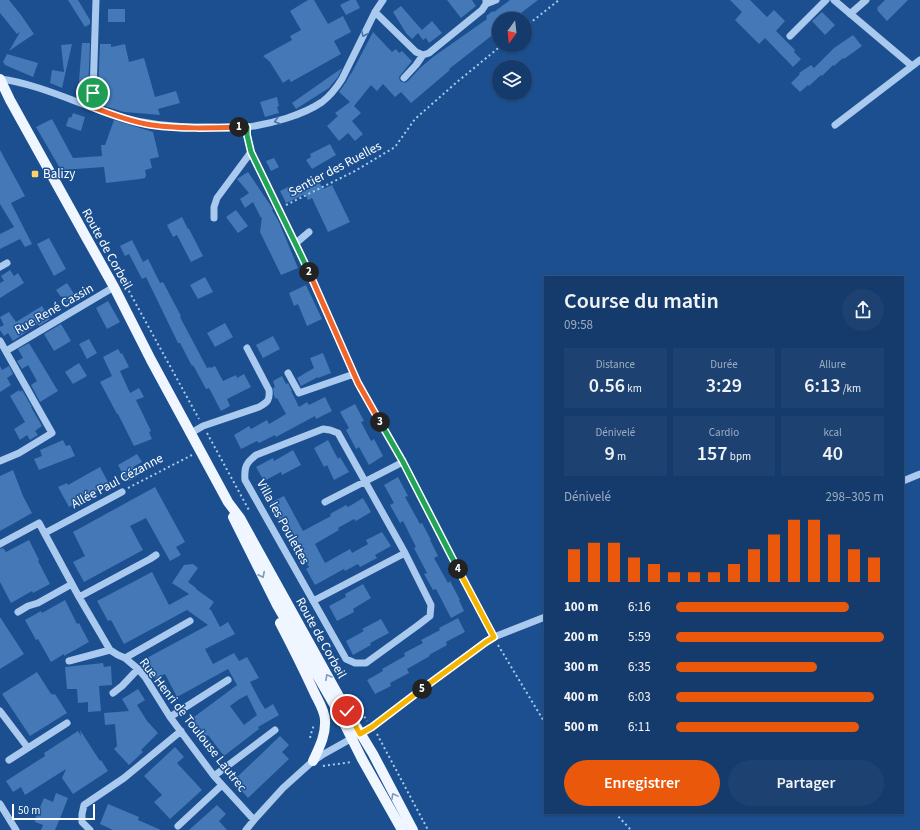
<!DOCTYPE html>
<html lang="fr">
<meta charset="utf-8">
<style>
body{margin:0;font-family:"Source Sans 3",sans-serif;background:#1d4271;color:#f1f3f6;height:100vh;display:flex;flex-direction:column;font-size:15px;white-space:nowrap}
*{box-sizing:border-box;margin:0}
p{font-size:13px;color:#9dadc1}
.icon{flex:none;width:22px;height:22px;fill:none;stroke:currentColor;stroke-width:2;stroke-linecap:round;stroke-linejoin:round}
.map{position:relative;flex:1;overflow:hidden}
.side{position:absolute;left:544px;top:276px;width:360px;height:538px;display:flex;flex-direction:column;background:#143b6b;border-radius:0px;box-shadow:0 1px 3px #0004,0 0 0 1px #33557e}
.side>*{flex:none}
.needle{width:26px;rotate:195deg}
.controls{position:absolute;left:492px;top:12px;display:grid;gap:8px}
.controls a{display:grid;place-items:center;width:40px;height:40px;border-radius:50%;background:#143b6b;box-shadow:0 1px 3px #0004,0 0 0 1px #33557e;font-size:20px}
.scale{position:absolute;left:12px;bottom:10px;width:83px;box-sizing:border-box;padding-left:4px;border:2px solid #fff;border-top:0;font-size:11px;line-height:14px;white-space:nowrap;color:#fff;-webkit-text-stroke:3px #1b4f8f;paint-order:stroke}
.pin{position:absolute;display:grid;place-items:center;width:34px;height:34px;color:#fff;margin:-17px;border:2px solid #fff;border-radius:50%;box-shadow:0 1px 4px #0007}
.km{position:absolute;width:20px;height:20px;margin:-10px;border-radius:50%;background:#222;color:#fff;font-size:11px;line-height:20px;text-align:center}
.round{display:grid;place-items:center;flex:none;width:42px;height:42px;border-radius:21px;background:#1d4271}
.headline{display:flex;align-items:center;justify-content:space-between;height:68px;padding:0 20px}
h1{font-size:22px;font-weight:600;line-height:30px}
.figures{display:grid;grid-template-columns:repeat(3,1fr);gap:6px;height:68px;padding:4px 20px}
.figures div{display:grid;align-content:center;border-radius:0px;background:#1d4271;text-align:center}
.figures b{font-size:20px;font-weight:600}
.figures small{font-size:11px;font-weight:400}
.figures p{font-size:11px}
.chart{height:112px;padding:8px 20px}
.chart p{display:flex;justify-content:space-between}
.chart svg{width:100%;height:72px;margin-top:4px;stroke:#ea580c;stroke-width:6}
.button{display:flex;gap:8px;margin-top:auto;padding:8px 20px}
.button a{flex:1;height:46px;border-radius:24px;background:#ea580c;color:#fff;font-size:16px;font-weight:600;line-height:46px;text-align:center}
.button a+a{background:#1d4271;color:#f1f3f6}
ul{padding:0 20px;list-style:none;font-size:13px}
li{display:grid;grid-template-columns:64px 48px 1fr;align-items:center;height:30px}
li i{height:10px;border-radius:5px;background:#ea580c}
.map>svg:first-child{display:block}
.building{fill:#4478b7;fill-rule:evenodd}
.lines{fill:none;stroke-linecap:round;stroke-linejoin:round}
.path{stroke:#a9c9ee;stroke-width:2;stroke-dasharray:2 3;stroke-linecap:butt}
.minor{stroke:#a9c9ee;stroke-width:7}
.major{stroke:#f0f6ff;stroke-width:10}
.oneway{stroke:#4674ac}
.oneway2{stroke:#7b9ac1}
.split-1-casing{stroke:#fff;stroke-width:8}
.split-2-casing{stroke:#fff;stroke-width:8}
.split-3-casing{stroke:#fff;stroke-width:8}
.split-4-casing{stroke:#fff;stroke-width:8}
.split-5-casing{stroke:#fff;stroke-width:8}
.split-6-casing{stroke:#fff;stroke-width:8}
.split-1{stroke:#f0652b;stroke-width:5}
.split-2{stroke:#22a559;stroke-width:5}
.split-3{stroke:#f0652b;stroke-width:5}
.split-4{stroke:#22a559;stroke-width:5}
.split-5{stroke:#f5b400;stroke-width:5}
.split-6{stroke:#f5b400;stroke-width:5}
.poi-dot{fill:#ffd166;stroke:#1b4f8f;stroke-width:1.5}
.labels{text-anchor:middle;dominant-baseline:central;stroke-width:3;stroke-linejoin:round;paint-order:stroke}
.street-label{font-size:13px;fill:#fff;stroke:#1b4f8f}
.poi-label{font-size:13px;fill:#fff;stroke:#1b4f8f;text-anchor:start}
</style>
<div class="map">
<svg width="920" height="830" viewBox="0 0 920 830">
<rect width="100%" height="100%" fill="#1b4f8f"/>
<!-- building -->
<path class="building" d="M0 0H9L21 15 34 34 9 51 20 32 17 34 0 13Z
M68 0H78L90 20V24L85 27Z
M308 0H314L328 24 343 16 351 32 334 41 341 54 291 82 289 79 283 83 270 62 263 56 292 40 290 36 301 30 290 11Z
M350 0H356L360 8 346 15 340 5Z
M447 0H472L476 6 461 18Z
M510 0H538L513 19H499V30L449 69 450 70 411 103 401 92 395 97 383 84 377 91 371 85 354 106 361 113 352 121 363 134 355 141 348 133 339 141 327 126 338 116 335 113 350 102 339 92 346 82 351 73V74L373 32 392 52 396 49 399 53 402 51 412 61 399 77 400 81 405 83 408 81 420 68 433 57 487 19H486L487 18 486 16 493 11 494 12Z
M730 0H750L767 17 774 10 785 21 776 31 795 50 794 52 801 59 793 67 765 38 759 44 735 20 742 12Z
M885 0H908L887 21 877 10 878 9 877 8Z
M401 6 422 30 432 21 442 33 429 43 426 38 423 40 418 33 412 39 406 33 393 12Z
M108 9H125V22H108Z
M822 12 835 25 825 35 812 21Z
M853 35 862 46 844 59 843 58 834 66 833 65 822 76 821 75 809 86 808 85 800 92 791 83 800 74 799 73 811 65 814 68 834 48Z
M82 43H90L88 92 87 97 78 94Z
M72 44 62 88 50 83 52 70 64 72 61 45Z
M100 44H111V47L125 44 129 62 144 58 155 97 176 91 180 103 158 109 160 115 124 112 98 104V100H97L98 93Z
M7 54 38 63 33 77 5 65 3 62Z
M342 68 338 77 329 88 296 109 292 103Z
M277 97 279 106 277 107 279 113 265 117 260 102Z
M73 113 85 117 81 131 66 126 69 117 71 118Z
M52 119 73 158 102 156 101 145H105L114 120 153 132 159 157 150 159 152 168 145 170 146 175 145 178 140 179 106 183 104 167 61 170 36 127Z
M330 144 336 155 312 169 306 160 311 157 310 154Z
M0 150 25 196 11 203 32 244 25 247 20 239 0 249V234L14 227 0 204Z
M274 158 279 167 271 171 266 161Z
M248 172 273 209 272 210 279 222 298 268 281 275 260 232 262 217 261 218 253 202 245 208 240 199 249 193 237 179Z
M316 176 323 189 332 185 350 222 328 232 312 198 308 200 305 194 286 203 280 191 292 185 293 188Z
M236 210 248 226 238 233 226 217Z
M182 217 188 229H189L203 256 191 262 177 235 173 237 167 225Z
M49 238 66 269 54 276 37 244Z
M132 240 143 262 148 259 160 283 163 282 181 316 180 317 207 368 210 367 211 368 215 366 223 381 236 375 237 378 244 374 251 387 227 399 230 406 221 411 209 388 206 389 193 365 192 366 180 343H178L146 277 142 279 129 254 125 256 120 246Z
M10 270 14 276 18 273 24 283 0 298V283L4 281 1 276Z
M205 277 213 292 198 299 190 285Z
M67 283 76 297 66 302 62 296 61 297 56 290Z
M306 285 322 319 307 326 298 304 294 306 289 293Z
M108 301 120 322 107 329 96 308Z
M42 306 50 319 39 326 38 324 13 341 8 333 4 336 0 330V327L4 325 0 317 9 312 16 322Z
M225 323 233 337 215 347 207 333Z
M61 324 71 341 54 351 44 334Z
M273 336 280 349 263 358 256 345Z
M89 339 97 353 87 359 79 344Z
M29 343 58 391 40 402 31 385 37 381 28 365 22 369 17 361 23 358 18 349Z
M118 349 121 354 122 353 129 367 120 371 130 393 139 388 144 397 136 400 151 431 149 432 152 439 134 446 118 414H117L100 382 112 376 103 357Z
M323 353 331 373 318 378V377L301 386 297 378 314 368 310 358Z
M79 363 87 376 73 384 65 372Z
M0 366 2 370 9 366 13 374 7 378 11 385 0 392Z
M282 376 286 384 288 383 292 391H291L299 407 307 402 309 405 325 397 332 411 316 419 315 416 276 437 275 435 259 443 257 441 241 449 234 435 249 426 251 429 267 420 269 424 286 414 277 398 276 399 274 396 273 388 275 387 273 381Z
M19 390 20 392 22 390 32 407H31L42 426 35 431 38 435 30 440 27 435 20 440 14 429 25 422 10 396Z
M355 404 364 421 361 422 371 441 374 439 383 456 369 465 359 447 356 449 346 430 349 428 340 412Z
M63 440 66 446 70 445 75 456 39 470 34 459 42 456 40 450Z
M328 440 338 459 340 457 349 472 334 480 327 465 324 467 314 448Z
M293 450 301 465 282 475 281 472 264 481 256 467 273 458 274 461Z
M137 454 142 462 133 467 138 476 127 482 118 465Z
M100 467 109 484 85 497 86 498 69 507 58 487 67 483 68 485Z
M13 470 23 496 32 513 0 531V476Z
M398 477 408 496 405 497 420 524 422 523 431 540H430L438 556 434 558 448 583 450 581 460 600H459L464 611 451 618 436 589 433 590 424 574 427 573 414 548 416 547 403 521 400 523 390 505 394 503 384 485Z
M155 487 185 542 176 547 181 555 170 561 146 518 130 526 143 550 84 582 73 562 85 556 73 532Z
M284 496 303 531 331 516 330 514 346 505 348 507 363 498 371 512 356 521 354 519 338 528 339 530 315 544 325 563 350 549 352 553 368 544 366 540 382 532 391 546 375 555 377 558 360 567 358 564 345 571 344 569 315 585 306 569 309 567 292 536 289 538 270 503Z
M29 540 39 560 38 561 50 584 33 593 32 591 11 603 0 582V549L3 548 6 552Z
M193 564 198 568 188 582 196 588V589L214 602 209 609 211 610 220 627 228 622 235 634 205 649 213 664 234 653 239 661 247 657 259 678 250 682 260 701 265 709 273 704 279 715 258 727 259 729 224 756 208 735 204 738 190 720 237 685 228 669 177 697 165 674 155 679 145 659 208 625 187 610 124 644 111 620 108 621 97 601 152 572 169 605 189 594 172 583 184 565ZM247 695 257 715 244 725 230 706 238 700Z
M363 584 371 598 353 609 354 612 337 621 329 606 346 597 345 594Z
M65 600 77 624 79 623 89 642 64 656V654L51 662 38 639 36 640 25 620 41 611 42 613Z
M0 617 24 654 0 669Z
M458 618 465 632 446 642 447 645 429 655 430 656 407 669 409 673 390 683 391 686 375 694 367 680 383 671 382 669 405 656 404 653 423 643 421 640 440 630 439 628Z
M381 619 389 633 370 643 371 645 353 655 346 641 364 631 362 629Z
M103 663 104 667 111 666 112 685 99 686 101 711 88 712V702L78 703 77 689H67L65 667Z
M37 672 51 694H53V695L55 694 67 713 30 736 2 694Z
M138 689 145 700 137 705 147 721 158 733 141 750 143 752 129 765 114 749 117 746 115 724 105 725 104 713 129 711 122 699Z
M80 730 100 761 101 760 108 771 73 794 62 778 66 769 25 795 21 787 13 792 6 781 45 756 44 753 78 731 81 736Z
M280 736 289 745 282 752 289 759 248 798 233 781Z
M175 747 184 757 177 763 202 790 170 819 154 802 162 795 144 776Z
M56 793 68 798 61 816 55 830H41L43 825 35 822V819L44 798 53 802Z
M108 804 139 817 138 820 161 830H113L100 824Z
M217 805 226 814 219 821 227 830H189Z"/>
<g class="lines">
<!-- path -->
<path class="path" d="M525 27 559 0
M286 205 355 171 395 147 415 119 457 82 502 45
M124 282 199 419
M207 433 250 512
M128 488 192 455
M498 645 545 723
M359 708 367 721
M377 734 428 830
M310 738 312 730 314 725
M323 766 352 762
M615 813 631 830"/>
<!-- minor -->
<path class="minor" d="M834 0 912 66
M486 4 496 0
M375 12 416 52 423 55 429 53 482 10 486 4V0
M850 14 866 0
M790 36 826 0
M404 78 416 65 423 55
M0 79C40 84 80 105 118 116 147 125 175 127 205 127 219 127 234 129 248 127 271 124 303 115 322 102 330 96 337 87 342 79L375 12 383 0
M90 106 93 93 96 0
M835 125 920 60
M247 127V135L251 152 299 251 358 383 403 462 465 583 494 637
M214 218V207L217 198 251 152
M296 243 309 232
M0 267 7 263
M0 341 52 433 19 453 0 461
M6 351 114 287
M288 373 299 393 354 374
M323 429 330 430 338 433 405 553 431 605 430 616 417 626 366 663H355L346 659 245 480C244 467 246 463 256 455Z
M191 433 203 426 259 407C268 402 270 400 269 390L247 348
M903 481 920 474
M325 502 403 462
M45 533 122 492
M0 544 39 523 79 597 110 650 118 655 125 658 138 669 145 677 170 717 214 776 254 820
M79 597 150 559 156 555
M313 601 405 553
M18 612 28 606 38 603 72 584
M125 658 190 621
M69 661 110 650
M113 693 122 686 138 669
M0 711 28 748
M170 717 228 680
M9 760 67 723
M214 776 275 730
M0 804 16 830
M178 826 222 785
M90 830 82 822V814L84 805 124 778 181 731
M246 830 254 820 283 788 313 761 322 755 372 727 485 642 494 637 545 617"/>
<!-- major -->
<path class="major" d="M0 79 10 100 86 237 114 287 151 360 228 502 240 518 347 711 373 754 413 830
M233 517 277 605 340 715 362 759 402 830
M280 623C292 646 304 670 315 694 319 702 325 712 325 720 326 735 319 748 313 761"/>
</g>
<!-- one-way arrows -->
<defs><path id="oneway-chevron" d="M-2-3.5L2.5 0L-2 3.5" fill="none" stroke-width="1.6" stroke-linecap="round" stroke-linejoin="round"/></defs>
<g class="oneway">
<use href="#oneway-chevron" transform="translate(364 34) rotate(116)"/>
<use href="#oneway-chevron" transform="translate(277 121) rotate(164)"/>
</g>
<g class="oneway2">
<use href="#oneway-chevron" transform="translate(262 575) rotate(63)"/>
<use href="#oneway-chevron" transform="translate(328 677) rotate(-119)"/>
<use href="#oneway-chevron" transform="translate(394 796) rotate(-118)"/>
</g>
<g class="lines">
<!-- split-1 casing -->
<g class="split-1-casing">
<path id="split-1" d="M93 93 90 106C110 114 131 122 152 125 181 129 210 128 239 127"/>
</g>
<!-- split-2 casing -->
<g class="split-2-casing">
<path id="split-2" d="M239 127H247V135L251 152 299 251 309 272"/>
</g>
<!-- split-3 casing -->
<g class="split-3-casing">
<path id="split-3" d="M309 272 358 383 380 422"/>
</g>
<!-- split-4 casing -->
<g class="split-4-casing">
<path id="split-4" d="M380 422 403 462 458 569"/>
</g>
<!-- split-5 casing -->
<g class="split-5-casing">
<path id="split-5" d="M422 689 486 642 494 637 458 569"/>
</g>
<!-- split-6 casing -->
<g class="split-6-casing">
<path id="split-6" d="M347 711 360 734 372 727 422 689"/>
</g>
<!-- split-1 -->
<use href="#split-1" class="split-1"/>
<!-- split-2 -->
<use href="#split-2" class="split-2"/>
<!-- split-3 -->
<use href="#split-3" class="split-3"/>
<!-- split-4 -->
<use href="#split-4" class="split-4"/>
<!-- split-5 -->
<use href="#split-5" class="split-5"/>
<!-- split-6 -->
<use href="#split-6" class="split-6"/>
</g>
<!-- markers -->
<rect class="poi-dot" x="31" y="170" width="8" height="8" rx="2"/>
<g class="labels">
<!-- street labels -->
<g class="street-label">
<text transform="translate(335 169) rotate(-28)">Sentier des Ruelles</text>
<text transform="translate(107 249) rotate(61)">Route de Corbeil</text>
<text transform="translate(54 309) rotate(-30)">Rue René Cassin</text>
<text transform="translate(117 481) rotate(-28)">Allée Paul Cézanne</text>
<text transform="translate(283 522) rotate(61)">Villa les Poulettes</text>
<text transform="translate(321 638) rotate(61)">Route de Corbeil</text>
<text transform="translate(193 725) rotate(52)">Rue Henri de Toulouse Lautrec</text>
</g>
<!-- poi labels -->
<g class="poi-label">
<text x="43" y="174">Balizy</text>
</g>
</g>
</svg>
<div class="controls">
<a><svg class="needle" viewBox="-14 -14 28 28"><path d="M0-13l5 13h-10z" fill="#e53935"/><path d="M0 13l5-13h-10z" fill="#9dadc1"/></svg></a>
<a><svg class="icon" aria-label="layers" viewBox="0 0 24 24"><path d="M12 4l9 5-9 5-9-5zM3 14l9 5 9-5"/></svg></a>
</div>
<div class="scale">50 m</div>
<div class="pin" style="left:93px;top:93px;background:#1e9e55"><svg class="icon" aria-label="arrive" viewBox="0 0 24 24"><path d="M6 21V4h12l-3 4 3 4H6"/></svg></div>
<div class="pin" style="left:347px;top:711px;background:#d93025"><svg class="icon" aria-label="check" viewBox="0 0 24 24"><path d="M5 12l5 5 9-10"/></svg></div>
<b class="km" style="left:239px;top:127px">1</b>
<b class="km" style="left:309px;top:272px">2</b>
<b class="km" style="left:380px;top:422px">3</b>
<b class="km" style="left:458px;top:569px">4</b>
<b class="km" style="left:422px;top:689px">5</b>
<section class="side">
<div class="headline"><div><h1>Course du matin</h1><p>09:58</p></div><a class="round"><svg class="icon" aria-label="share" viewBox="0 0 24 24"><path d="M12 15V3M7 8l5-5 5 5M5 13v7h14v-7"/></svg></a></div>
<div class="figures">
<div><p>Distance</p><b>0.56<small> km</small></b></div>
<div><p>Durée</p><b>3:29</b></div>
<div><p>Allure</p><b>6:13<small> /km</small></b></div>
</div>
<div class="figures">
<div><p>Dénivelé</p><b>9<small> m</small></b></div>
<div><p>Cardio</p><b>157<small> bpm</small></b></div>
<div><p>kcal</p><b>40</b></div>
</div>
<div class="chart"><p><span>Dénivelé</span>298–305 m</p>
<svg viewBox="0 0 160 44" preserveAspectRatio="none"><path d="M5 44V24M15 44V20M25 44V20M35 44V29M45 44V33M55 44V38M65 44V38M75 44V38M85 44V33M95 44V24M105 44V15M115 44V6M125 44V6M135 44V15M145 44V24M155 44V29"/></svg>
</div>
<ul>
<li><b>100 m</b>6:16<i style="width:83%"></i></li>
<li><b>200 m</b>5:59<i style="width:100%"></i></li>
<li><b>300 m</b>6:35<i style="width:68%"></i></li>
<li><b>400 m</b>6:03<i style="width:95%"></i></li>
<li><b>500 m</b>6:11<i style="width:88%"></i></li>
</ul>
<div class="button"><a>Enregistrer</a><a>Partager</a></div>
</section>
</div>
